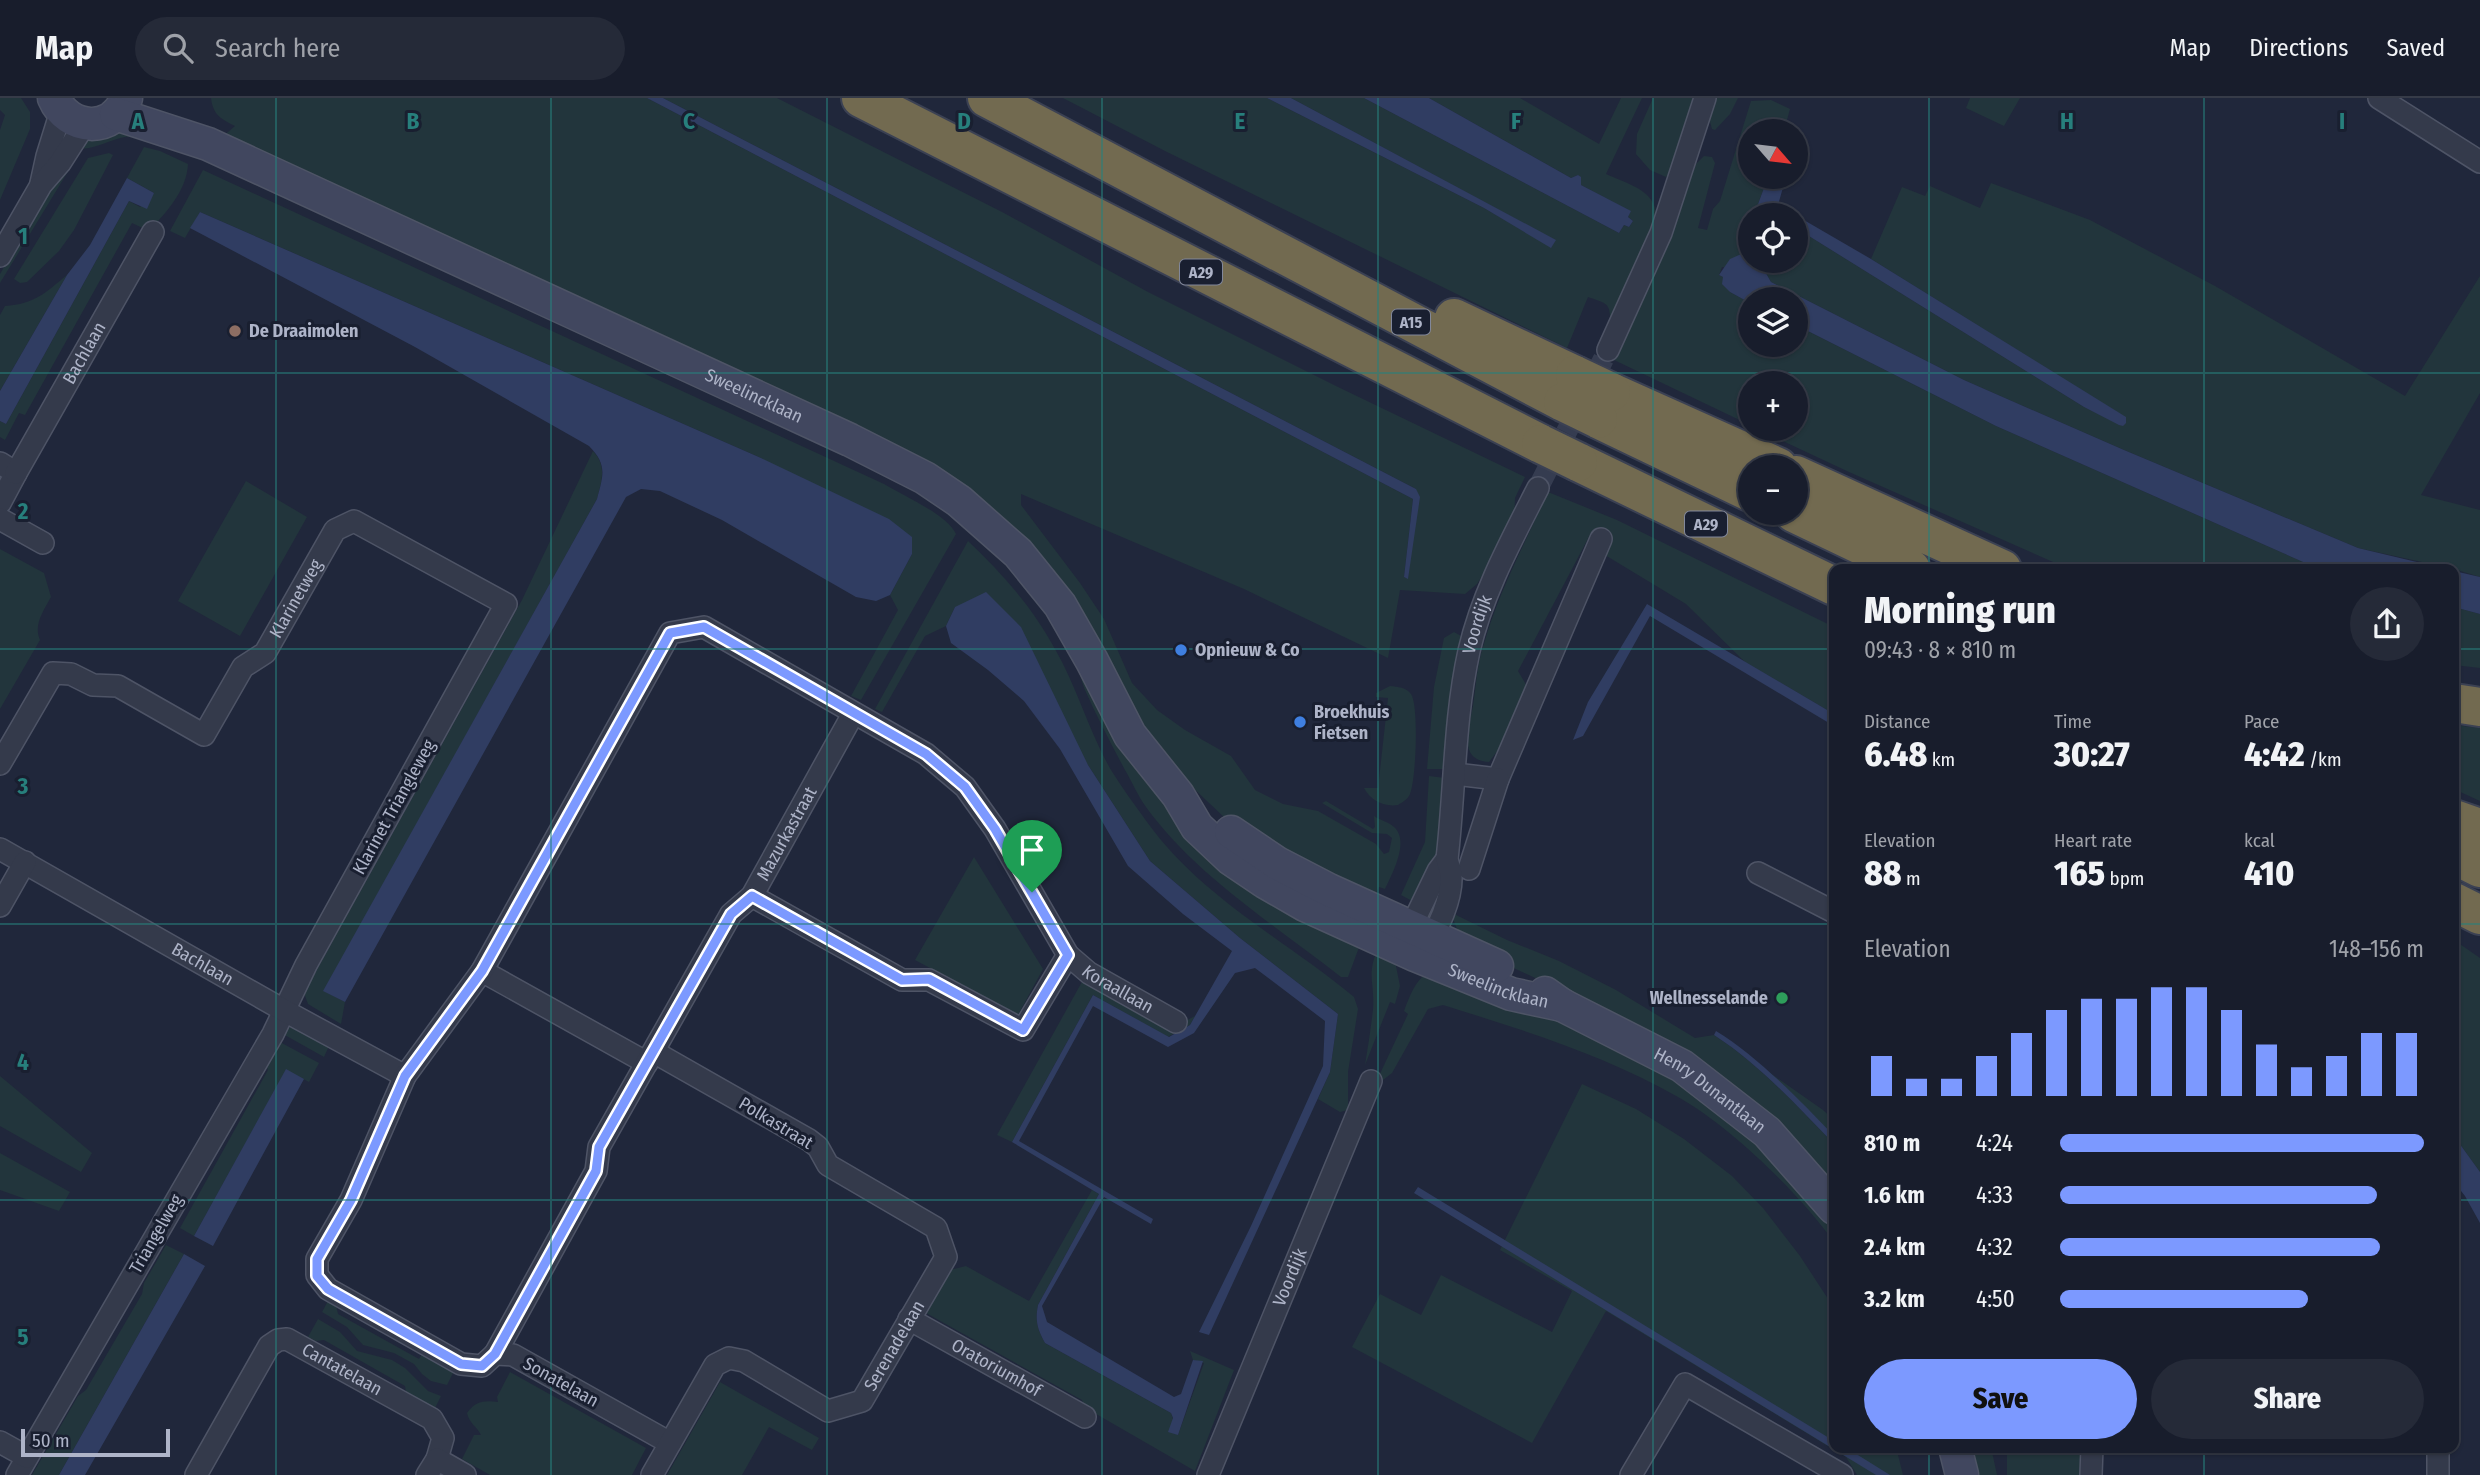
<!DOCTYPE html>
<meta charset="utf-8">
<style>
body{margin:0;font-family:"Fira Sans Condensed",sans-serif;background:#252a38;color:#f1f3f6;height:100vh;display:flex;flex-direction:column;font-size:26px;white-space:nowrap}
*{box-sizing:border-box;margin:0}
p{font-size:23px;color:#9fa2a9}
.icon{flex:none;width:38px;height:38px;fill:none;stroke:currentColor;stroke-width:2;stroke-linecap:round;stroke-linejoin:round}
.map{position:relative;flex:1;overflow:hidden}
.sheet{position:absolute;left:1829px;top:466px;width:630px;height:889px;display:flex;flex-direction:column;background:#181d2c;border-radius:14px;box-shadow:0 2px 5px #0004,0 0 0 2px #363b48}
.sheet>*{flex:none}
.needle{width:46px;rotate:118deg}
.buttons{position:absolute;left:1738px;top:21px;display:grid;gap:14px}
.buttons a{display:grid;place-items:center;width:70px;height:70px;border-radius:50%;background:#181d2c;box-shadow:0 2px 5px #0004,0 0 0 2px #363b48;font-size:35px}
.scale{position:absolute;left:21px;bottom:18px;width:149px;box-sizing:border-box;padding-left:7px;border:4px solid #aeb4c8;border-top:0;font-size:19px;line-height:24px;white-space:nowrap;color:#aeb4c8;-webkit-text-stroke:5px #191f30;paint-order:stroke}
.pin{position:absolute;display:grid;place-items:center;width:60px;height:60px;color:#fff;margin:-72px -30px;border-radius:50% 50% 50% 0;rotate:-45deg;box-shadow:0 0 7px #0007}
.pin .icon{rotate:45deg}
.round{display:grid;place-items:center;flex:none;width:74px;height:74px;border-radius:37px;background:#252a38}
.overview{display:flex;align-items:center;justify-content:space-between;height:119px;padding:0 35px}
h1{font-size:38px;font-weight:800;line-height:52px}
.stats{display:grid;grid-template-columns:repeat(3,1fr);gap:10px;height:119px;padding:7px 35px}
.stats div{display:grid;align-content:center}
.stats b{font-size:35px;font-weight:800}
.stats small{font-size:19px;font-weight:400}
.stats p{font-size:19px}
.chart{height:196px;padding:14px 35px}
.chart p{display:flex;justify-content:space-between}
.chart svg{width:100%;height:126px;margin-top:7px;stroke:#7c99ff;stroke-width:6}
.cta{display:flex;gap:14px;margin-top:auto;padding:14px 35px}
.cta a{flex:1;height:80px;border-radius:42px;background:#7c99ff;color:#111;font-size:28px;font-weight:800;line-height:80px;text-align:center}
.cta a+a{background:#252a38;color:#f1f3f6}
ul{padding:0 35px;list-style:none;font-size:23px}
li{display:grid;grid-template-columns:112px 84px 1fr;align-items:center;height:52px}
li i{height:18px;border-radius:9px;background:#7c99ff}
header{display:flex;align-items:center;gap:42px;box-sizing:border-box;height:98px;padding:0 35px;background:#181d2c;border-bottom:2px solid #363b48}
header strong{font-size:33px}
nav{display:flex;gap:38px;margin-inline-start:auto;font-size:24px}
.search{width:490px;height:63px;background:#252a38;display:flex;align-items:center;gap:18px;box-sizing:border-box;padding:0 24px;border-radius:38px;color:#9fa2a9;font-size:26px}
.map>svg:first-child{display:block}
.green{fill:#22353c}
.water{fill:#303d62}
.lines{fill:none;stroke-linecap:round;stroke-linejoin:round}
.minor-tunnel{stroke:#353c50;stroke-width:21;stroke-dasharray:21 10;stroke-linecap:butt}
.minor-casing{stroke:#4e5466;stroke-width:24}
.secondary-casing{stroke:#4e5466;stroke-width:35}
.motorway-casing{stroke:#3b4153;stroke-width:42}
.minor{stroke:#343a4b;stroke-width:21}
.secondary{stroke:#41475f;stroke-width:32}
.motorway{stroke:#726a50;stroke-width:38}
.motorway-bridge-casing{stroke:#3b4153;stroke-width:42;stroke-linecap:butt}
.motorway-bridge{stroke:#726a50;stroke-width:38}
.route-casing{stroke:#fff;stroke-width:14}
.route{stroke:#7c99ff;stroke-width:9}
.grid{fill:none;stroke:#277f7c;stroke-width:2;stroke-opacity:0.55}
.education-dot{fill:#8d6e63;stroke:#191f30;stroke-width:2.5}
.shop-dot{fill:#3f7fe0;stroke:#191f30;stroke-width:2.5}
.leisure-dot{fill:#2e9e5b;stroke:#191f30;stroke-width:2.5}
.labels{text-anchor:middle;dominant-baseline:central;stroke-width:6;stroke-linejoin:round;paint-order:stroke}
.shield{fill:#191f30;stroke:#81879a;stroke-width:2}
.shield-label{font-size:16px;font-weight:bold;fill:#aeb4c8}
.poi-label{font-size:18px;font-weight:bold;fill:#aeb4c8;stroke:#191f30;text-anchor:start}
.street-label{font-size:18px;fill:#aeb4c8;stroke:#191f30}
.grid-label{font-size:23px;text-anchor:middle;font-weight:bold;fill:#277f7c;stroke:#191f30;stroke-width:6;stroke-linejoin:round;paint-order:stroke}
</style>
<header>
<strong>Map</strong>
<div class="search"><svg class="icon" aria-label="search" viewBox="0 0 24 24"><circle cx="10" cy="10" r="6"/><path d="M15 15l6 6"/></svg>Search here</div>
<nav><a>Map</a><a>Directions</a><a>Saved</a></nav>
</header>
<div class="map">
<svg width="2480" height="1377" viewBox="0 0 2480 1377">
<rect width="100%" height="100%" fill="#20273b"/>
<!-- green -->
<path class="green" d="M0 0H21L30 14V31L0 102V32L5 17 0 12Z
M211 0H647L1413 401 1404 479 1408 480 1416 391 663 0H777L1004 115 1148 194 1336 288 1525 379 1515 400 1514 426 1477 486 1465 496 1400 492 1388 560 1244 491 1021 396V407L1080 485 1104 521 1132 585 1157 612 1185 632 1231 658 1255 692 1283 706 1318 713 1376 746 1384 756 1389 754 1392 740 1387 736 1372 735 1322 705 1326 703 1373 731 1375 729 1374 718C1380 722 1389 724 1394 729 1410 743 1392 776 1385 791L1379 789 1372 804 1259 745 1225 720 1190 687 1153 645 1020 439 221 40 235 28C221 21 213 17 211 0Z
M1063 0H1267L1484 110 1551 149 1555 142 1291 0H1364L1619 135 1624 127 1629 129 1633 123 1628 119 1630 113 1581 87 1578 77 1571 80 1429 0H1520L1599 46 1621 0H1642L1606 76C1627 86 1657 92 1656 119L1610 224C1611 204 1605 205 1588 199L1567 250 1165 53Z
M1653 0H1696L1673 72 1666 79 1650 72 1636 56 1637 36Z
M1716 0H1738L1730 16 1715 32 1712 31 1709 20Z
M1970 0H2020L2004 28 1966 10Z
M1771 2 1790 11 1784 33H1750V79H1768L1754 117H1750V130L1743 150 1749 153 1726 170 1722 169 1719 177 1723 179 1730 194 1750 205V247H1796V227L1996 328 2319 471H2069L1849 374 1757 331H1796V285H1750V327L1612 261 1663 154 1696 66 1704 58 1712 59 1715 65 1698 130 1707 132 1713 111 1720 103 1751 3Z
M134 28 913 382 1020 469 1143 676 1179 727 1361 844 1348 879H1341C1274 826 1197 779 1146 709 1138 698 1132 684 1125 672 1111 646 1097 619 1085 592 1081 582 1079 571 1074 562 1035 485 973 426 899 383L199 59C176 50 150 35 125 39 108 42 93 53 77 50L96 34Z
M144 49 160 53 188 66C187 92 166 115 149 133L132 125 25 317 19 315 5 342 0 339V323L6 326 129 103 140 109 154 95 127 80Z
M109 55 113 57 74 132 59 153 27 184 20 185 14 181 88 60Z
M71 57 75 59V62L0 185V176Z
M203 72 884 386C902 397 948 417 956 436L861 602 851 598 898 512 890 497 912 456 761 360 200 114 185 140 170 133Z
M1991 85 2090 122 2215 188 2405 298 2480 178V295L2421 397 2480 412V479L2454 471 2358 450 2124 352 1964 282 1771 184 1759 163H1796V130L2084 309 2123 328 2125 319 1871 161 1902 89 1925 98 1930 88 1980 110Z
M67 177 0 293V217L5 208C35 206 45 195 67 177Z
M593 353C607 368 602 383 597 401L324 893 345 904 341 926 308 906 304 895 522 502Z
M246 383 307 419 240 538 178 503Z
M1548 394 1617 422 1834 529V616L1745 564 1686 506 1605 457 1600 439 1591 435 1518 573 1528 590 1502 647 1489 664C1457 662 1469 629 1473 608 1476 588 1477 567 1483 549 1498 495 1525 445 1548 394Z
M968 443C1002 475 1033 510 1055 551 1077 589 1089 634 1111 672 1122 690 1135 707 1147 724 1201 799 1285 842 1354 899L1358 911 1348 974V1012L1340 1014 1318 1001 1330 974 1338 916 1240 840 1150 763 1088 667 955 509 946 528 925 538 882 614 875 611Z
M0 451 44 475 51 499C44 512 33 527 40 542L0 611Z
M2454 509 2480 516V570L2454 567Z
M1454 534 1463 539 1450 603 1452 626 1446 671H1427L1434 589 1444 540Z
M1390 588C1398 589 1406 589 1411 596 1419 607 1416 682 1410 696 1408 701 1403 704 1398 707 1384 709 1371 703 1364 690H1378L1388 600 1376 599V595Z
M2454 627 2480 630V703L2454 691Z
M1429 678 1445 680 1440 753 1412 803 1401 797 1425 744Z
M974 759 1043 871 1018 917 915 862Z
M1452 815 1507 842 1559 863 1616 892 1695 940 1714 937C1759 966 1797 1008 1834 1046V1088L1707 971 1649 933 1477 853C1463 841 1455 833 1452 815Z
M2454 842 2480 860V1074L2454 1038Z
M1378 851 1394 858 1400 888 1395 906 1390 904 1365 967C1368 948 1371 930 1373 911 1375 886 1366 876 1378 851Z
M1429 873 1613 943 1643 957 1740 1025 1834 1124V1144C1799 1095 1730 1028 1678 999 1605 957 1523 932 1443 907L1428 911 1392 975 1383 982 1378 980 1408 916 1404 913C1410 897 1415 883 1429 873Z
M1083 882 1170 931 1195 918 1190 927 1168 939 1093 897 1012 1044 997 1037Z
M296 929 329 948 324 959 283 936 286 930Z
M278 943 319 965 309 984 286 972 194 1138 180 1130 268 972 264 964Z
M1763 970 1823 1012 1834 1022V1038Z
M0 978 92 1055 81 1074 0 1028Z
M1582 986 1636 1011 1684 1041 1732 1078 1763 1110 1800 1158 1834 1210V1349H1896L1903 1377H1857L1846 1359 1606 1213 1532 1345 1352 1249 1380 1196 1421 1217 1441 1177 1552 1234 1572 1193 1500 1152Z
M0 1055 70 1094 59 1113 0 1092Z
M1092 1092 1099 1096 1038 1207C1035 1222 1037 1231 1045 1245L1171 1315 1178 1337 1204 1265 1193 1262 1190 1253 1234 1272 1195 1373 1084 1309 1082 1302 926 1215 950 1172 966 1168 1029 1203Z
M166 1147 184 1156 59 1377H32L78 1298 86 1292 142 1196 144 1185Z
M328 1203 336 1207 338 1216 419 1261 422 1256 454 1273 447 1287 431 1283 422 1276 414 1266 394 1255 363 1247 347 1229 322 1214Z
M318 1221 340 1234 357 1253 392 1262 405 1270 428 1293 441 1298 435 1310 406 1294 405 1288 324 1242 316 1243 308 1239Z
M510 1274 646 1350 632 1377H490L462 1361 474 1337H481C477 1328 470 1327 467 1315 475 1303 485 1302 498 1304L497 1299Z
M720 1284 819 1340 812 1352 769 1329 742 1377H667Z
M1968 1349H1991L1997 1377H1974Z
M2007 1349H2083V1377H2007Z"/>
<!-- water -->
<path class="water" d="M647 0H663L1416 391 1420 399 1408 481 1404 479 1413 401Z
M1267 0H1291L1556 142 1551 150 1484 110Z
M1364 0H1429L1571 80 1578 77 1581 79V87L1631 113 1628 119 1633 123 1629 129 1624 127 1619 135Z
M1768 79H1786L1778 107 1871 161 2126 319V325L2123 328 2119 327 2084 309 1796 130V117H1754Z
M127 80 154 95 147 111 129 103 6 326 0 323V293L67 177 90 147Z
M200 114 761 360 889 421 912 439V456L890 497 876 503 856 499 722 422 660 393 641 391 626 399 345 904 323 893 597 401C603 378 608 367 589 348L415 249 190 130Z
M1750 130V163H1759L1771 184 1964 282 2124 352 2358 450 2446 471H2319L1996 328 1796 227V201H1750V205L1730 194 1722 186 1723 179 1719 177 1730 161 1748 153 1743 150Z
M2454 473 2480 479V516L2454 509Z
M986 494 1021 529 1088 667 1150 763 1240 840 1338 916 1330 974 1209 1237 1199 1234 1251 1128 1323 968 1325 923 1255 870 1235 875 1194 935 1168 949 1093 908 1019 1043 1153 1121 1151 1126 1104 1099 1042 1208 1047 1224 1174 1299 1181 1296 1193 1262 1203 1263 1178 1337 1168 1334 1173 1320 1171 1315 1045 1245C1037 1231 1035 1222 1038 1207L1099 1096 1012 1044 1093 897 1169 939 1190 927 1232 853 1183 816 1128 768 1060 651 1024 603 988 572 951 545 946 528 955 509Z
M1647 506 1834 616V628L1650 518 1583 638 1573 642 1588 604Z
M1716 933C1757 958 1801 1003 1834 1038V1046C1797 1008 1759 966 1714 937Z
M286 971 304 981 213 1148 194 1138Z
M2454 1038 2480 1074V1125L2465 1098 2454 1084Z
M1418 1089 1834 1343V1349H1845L1890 1377H1876L1414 1095Z
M184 1156 205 1168 85 1377H59Z"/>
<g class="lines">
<!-- minor-tunnel -->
<path class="minor-tunnel" d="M1538 390 1608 252"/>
<!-- minor casing -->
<g class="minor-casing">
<g id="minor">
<path d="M2379 0 2480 64"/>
<path d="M41 85 47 58 61 13"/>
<path d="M0 158 41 87 60 65 85 26"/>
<path d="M1608 252 1661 135 1705 0"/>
<path d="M0 365 16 375 0 405"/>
<path id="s1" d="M16 375 153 134"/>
<path d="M0 421 43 445"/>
<path id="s2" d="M0 666 53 575 71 576 93 587 118 588 204 637 243 569 265 555 335 432 354 423 506 506 306 867 273 936 17 1377"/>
<path d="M1455 676 1498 681 1601 441"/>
<path id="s3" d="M0 751 285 913 405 978"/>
<path d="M1469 771 1498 681"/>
<path d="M1758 775 1834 814"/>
<path d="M752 798 902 882H929L1023 932 1068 857"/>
<path d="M0 808 25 764"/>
<path d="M1413 841 1411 829 1438 773 1447 761"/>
<path id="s4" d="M1424 848C1438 835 1452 799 1451 778 1451 773 1448 766 1447 761 1455 692 1454 621 1469 553 1482 496 1511 443 1538 390"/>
<path d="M482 873 647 965"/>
<path id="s5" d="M909 1221 1085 1319"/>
<path id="s6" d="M495 1256 596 1073 599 1049 731 816 752 798 853 616"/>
<path d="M0 1344 27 1359"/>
<path id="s7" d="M670 1345 513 1257 495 1256 482 1268 461 1266 328 1191 317 1177V1161L351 1102 405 978 482 873 670 535 704 529 926 656 965 689 995 731 1068 857 1089 875 1176 924"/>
<path id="s8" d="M196 1377 269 1248 278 1242 287 1241 432 1321 443 1340 437 1361"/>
<path d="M427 1377 437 1361 465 1377"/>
<path id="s9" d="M652 1377 715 1267 729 1260 744 1263 828 1313 862 1303 946 1159 936 1130 828 1067 818 1049 809 1042 654 954"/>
<path id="s10" d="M1208 1377 1371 983"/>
<path d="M1631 1377 1685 1286 1842 1377"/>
<path d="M2091 1377 2092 1349"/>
<path d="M2438 1377V1349"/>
</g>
</g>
<!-- secondary casing -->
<g class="secondary-casing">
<g id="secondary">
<path d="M54 0C68 33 114 36 126 0"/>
<path id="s11" d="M116 16 208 46 850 342 925 380 959 403 1018 455 1060 507 1092 563 1130 637 1178 697 1197 729 1231 761 1265 784 1305 807 1415 857 1511 896 1562 907"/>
<path d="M1231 734 1277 765 1329 792 1497 868"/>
<path id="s12" d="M1545 895 1562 907 1682 968 1767 1034 1834 1110"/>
<path d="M1955 1349 1962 1377"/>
</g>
</g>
<!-- motorway casing -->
<g class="motorway-casing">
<path id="motorway" d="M861 0 1541 346
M987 0 1563 304
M1454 220 1575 277
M1611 294 1778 369
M1598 321 1750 394
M1578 364 1834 488
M1796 377 2002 471
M1794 415 1911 471
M2454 605 2480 609
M2454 721 2480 730
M2454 757 2480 770
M2454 804 2480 817"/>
</g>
<!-- minor -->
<use href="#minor" class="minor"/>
<!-- secondary -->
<use href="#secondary" class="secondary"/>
<!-- motorway -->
<use href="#motorway" class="motorway"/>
<!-- motorway-bridge casing -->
<g class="motorway-bridge-casing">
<path id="motorway-bridge" d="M1575 277 1611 294
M1563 304 1598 321
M1541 346 1578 364"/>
</g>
<!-- motorway-bridge -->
<use href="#motorway-bridge" class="motorway-bridge"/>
</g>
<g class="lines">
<!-- route casing -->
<g class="route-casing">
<path id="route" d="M704 529 926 656 965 689 995 731 1068 857 1023 932 929 881 902 882 752 798 731 816 599 1049 596 1073 495 1256 482 1268 461 1266 328 1191 317 1178V1161L351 1102 405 978 482 873 670 535Z"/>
</g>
<!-- route -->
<use href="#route" class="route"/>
</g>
<!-- grid -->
<path class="grid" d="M276 0V1377M551 0V1377M827 0V1377M1102 0V1377M1378 0V1377M1653 0V1377M1929 0V471M2204 0V471M0 275H2480M0 551H1834M2454 551H2480M0 826H1834M2454 826H2480M0 1102H1834M2454 1102H2480M1929 1349V1377M2204 1349V1377"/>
<!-- markers -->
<circle class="education-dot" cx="235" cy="233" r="7"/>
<g class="shop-dot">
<circle cx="1181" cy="552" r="7"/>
<circle cx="1300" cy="624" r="7"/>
</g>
<circle class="leisure-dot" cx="1782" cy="900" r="7"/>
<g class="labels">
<!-- shield labels -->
<g class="shield">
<rect x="1180" y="161.5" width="42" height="25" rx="5"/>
<rect x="1392" y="211.5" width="38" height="25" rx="5"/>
<rect x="1685" y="413.5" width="42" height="25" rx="5"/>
</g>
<g class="shield-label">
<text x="1201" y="174">A29</text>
<text x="1411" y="224">A15</text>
<text x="1706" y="426">A29</text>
</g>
<!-- poi labels -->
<g class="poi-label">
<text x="249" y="233">De Draaimolen</text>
<text x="1195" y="552">Opnieuw &amp; Co</text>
<text x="1314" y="614">Broekhuis<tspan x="1314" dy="21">Fietsen</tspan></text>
<text x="1768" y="900" text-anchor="end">Wellnesselande</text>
</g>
<!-- street labels -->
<g class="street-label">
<text stroke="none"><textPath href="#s1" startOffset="138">Bachlaan</textPath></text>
<text stroke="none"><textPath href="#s11" startOffset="698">Sweelincklaan</textPath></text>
<text stroke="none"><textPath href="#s2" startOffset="439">Klarinetweg</textPath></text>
<text stroke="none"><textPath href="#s4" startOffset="331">Voordijk</textPath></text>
<text transform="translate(394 709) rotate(-61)">Klarinet Triangleweg</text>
<text stroke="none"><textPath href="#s6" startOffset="600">Mazurkastraat</textPath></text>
<text stroke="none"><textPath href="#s3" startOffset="233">Bachlaan</textPath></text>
<text stroke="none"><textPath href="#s11" startOffset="1680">Sweelincklaan</textPath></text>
<text stroke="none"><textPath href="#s7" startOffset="1743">Koraallaan</textPath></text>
<text stroke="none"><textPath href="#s12" startOffset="192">Henry Dunantlaan</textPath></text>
<text transform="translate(776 1025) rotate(31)">Polkastraat</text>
<text transform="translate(156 1136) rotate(-60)">Triangelweg</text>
<text stroke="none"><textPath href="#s10" startOffset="214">Voordijk</textPath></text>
<text stroke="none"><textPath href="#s9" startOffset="355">Serenadelaan</textPath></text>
<text stroke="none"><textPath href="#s5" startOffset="100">Oratoriumhof</textPath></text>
<text stroke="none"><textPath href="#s8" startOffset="231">Cantatelaan</textPath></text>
<text transform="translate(561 1284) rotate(29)">Sonatelaan</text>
</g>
</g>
<g class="grid-label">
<text x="138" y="31">A</text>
<text x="413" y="31">B</text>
<text x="689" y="31">C</text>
<text x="964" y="31">D</text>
<text x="1240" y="31">E</text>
<text x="1516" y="31">F</text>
<text x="2067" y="31">H</text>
<text x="2342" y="31">I</text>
<text x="23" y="146">1</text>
<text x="23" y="421">2</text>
<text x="23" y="696">3</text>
<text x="23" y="972">4</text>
<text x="23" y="1247">5</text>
</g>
</svg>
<div class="buttons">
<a><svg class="needle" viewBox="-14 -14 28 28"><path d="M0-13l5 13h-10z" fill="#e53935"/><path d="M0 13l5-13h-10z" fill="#9fa2a9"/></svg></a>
<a><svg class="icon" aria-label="locate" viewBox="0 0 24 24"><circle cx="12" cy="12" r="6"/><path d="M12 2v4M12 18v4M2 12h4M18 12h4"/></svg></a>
<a><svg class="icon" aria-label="layers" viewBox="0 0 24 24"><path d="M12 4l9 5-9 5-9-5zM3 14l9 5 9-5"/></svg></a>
<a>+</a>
<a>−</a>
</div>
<div class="scale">50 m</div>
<div class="pin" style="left:1032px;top:794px;background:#1e9e55"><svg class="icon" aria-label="arrive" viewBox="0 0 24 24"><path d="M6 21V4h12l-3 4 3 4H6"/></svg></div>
<section class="sheet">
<div class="overview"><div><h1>Morning run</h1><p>09:43 · 8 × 810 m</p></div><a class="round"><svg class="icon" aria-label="share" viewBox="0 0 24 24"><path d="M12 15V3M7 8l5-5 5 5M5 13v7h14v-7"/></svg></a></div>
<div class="stats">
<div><p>Distance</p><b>6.48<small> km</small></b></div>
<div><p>Time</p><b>30:27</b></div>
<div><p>Pace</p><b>4:42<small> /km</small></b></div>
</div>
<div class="stats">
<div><p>Elevation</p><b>88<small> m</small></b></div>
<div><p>Heart rate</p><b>165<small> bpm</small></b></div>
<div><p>kcal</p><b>410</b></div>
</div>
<div class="chart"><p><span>Elevation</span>148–156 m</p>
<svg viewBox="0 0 160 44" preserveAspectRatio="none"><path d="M5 44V30M15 44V38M25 44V38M35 44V30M45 44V22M55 44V14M65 44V10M75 44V10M85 44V6M95 44V6M105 44V14M115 44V26M125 44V34M135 44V30M145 44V22M155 44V22"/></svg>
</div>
<ul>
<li><b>810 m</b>4:24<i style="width:100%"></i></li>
<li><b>1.6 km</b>4:33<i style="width:87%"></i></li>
<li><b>2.4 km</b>4:32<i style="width:88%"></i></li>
<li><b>3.2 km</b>4:50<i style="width:68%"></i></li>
</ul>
<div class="cta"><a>Save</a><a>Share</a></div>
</section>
</div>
